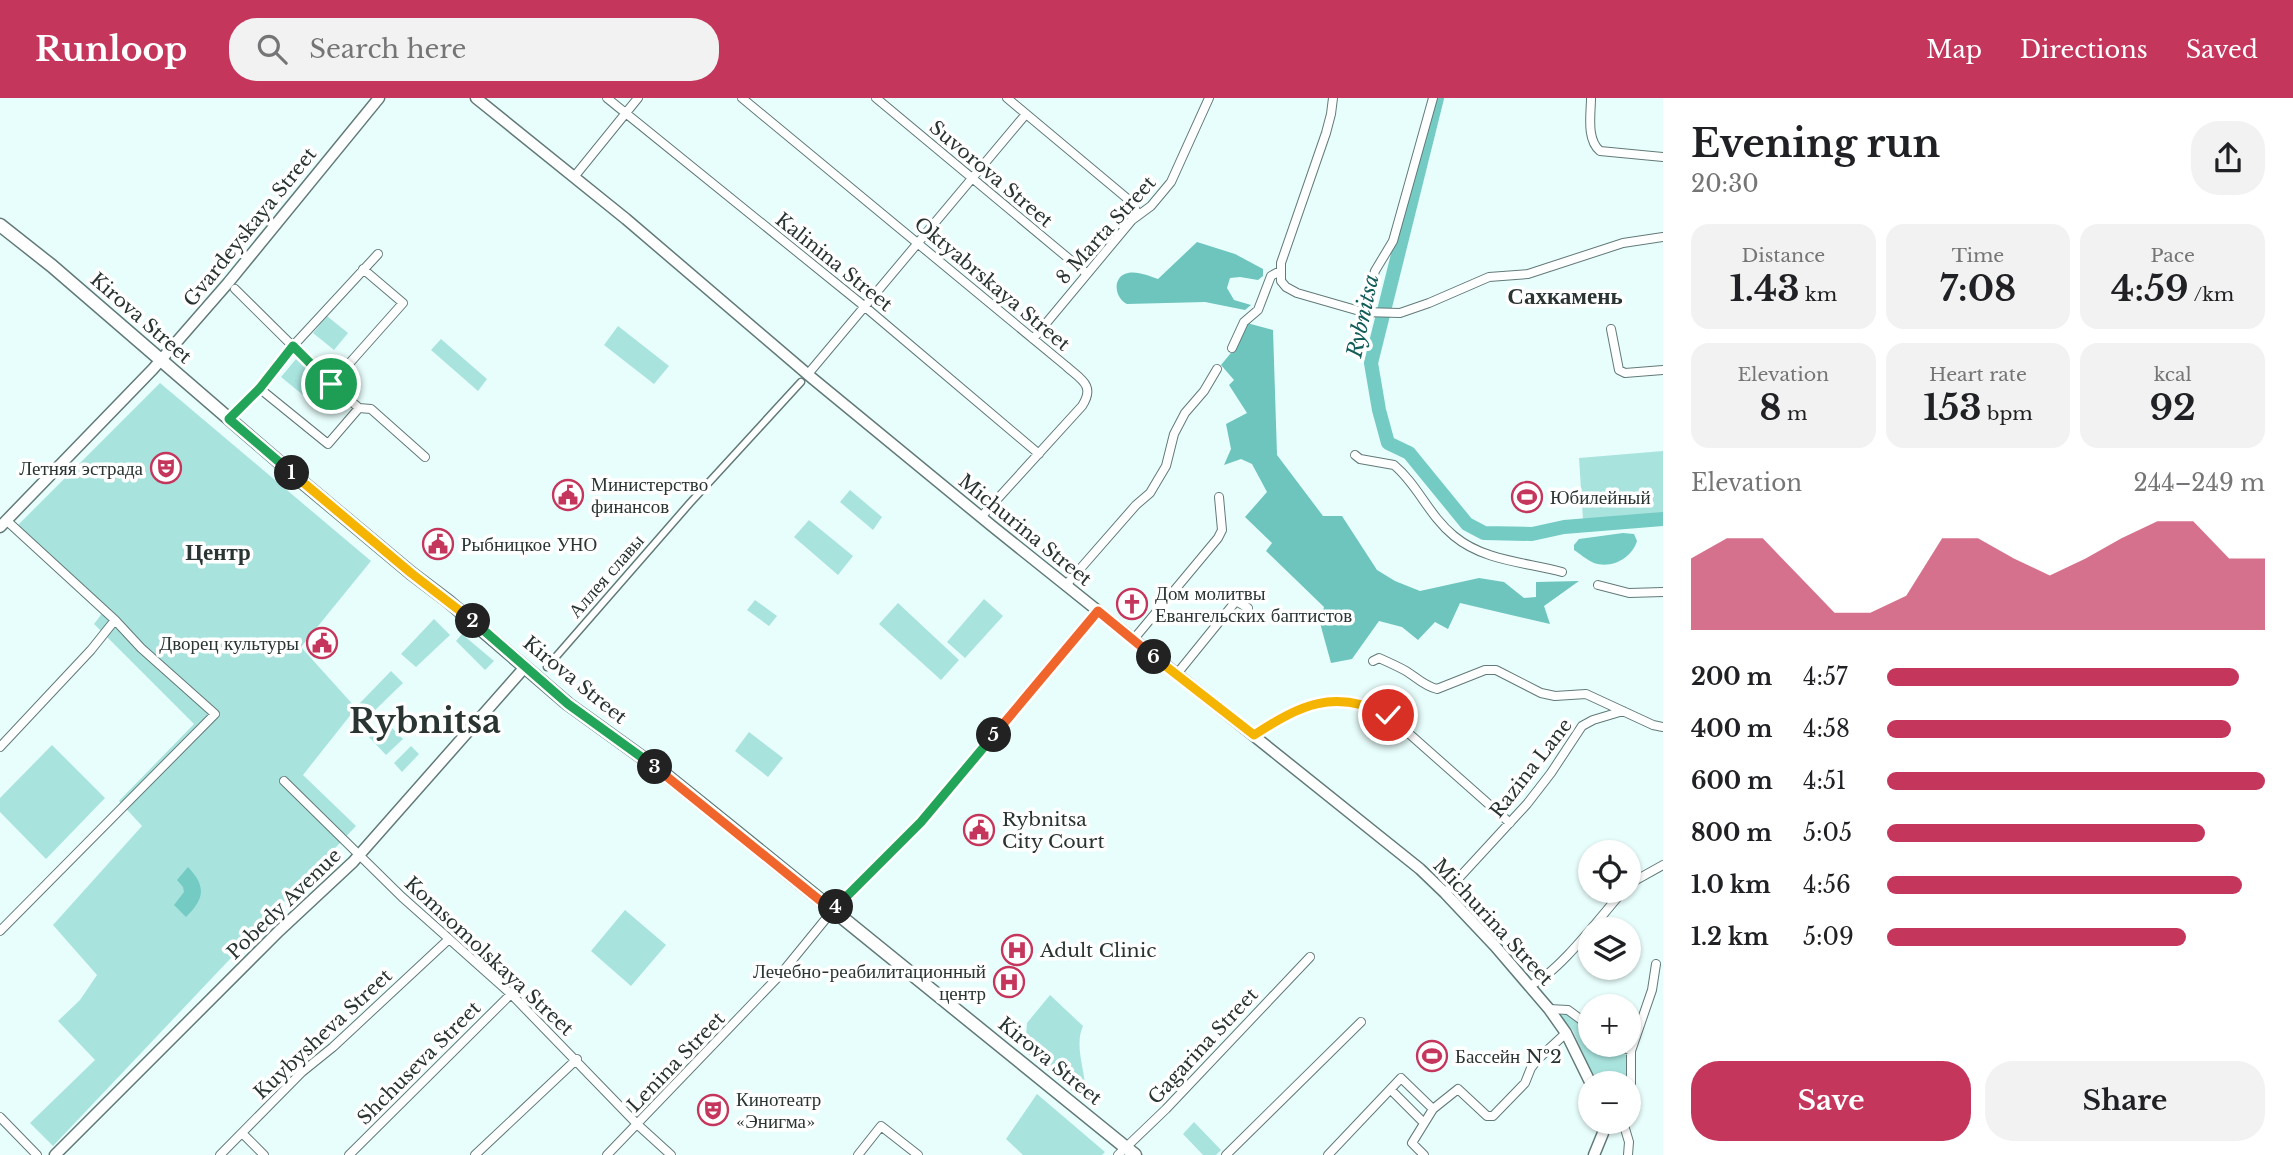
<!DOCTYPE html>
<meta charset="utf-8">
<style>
body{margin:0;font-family:"Libre Baskerville",serif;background:#f2f2f2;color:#202124;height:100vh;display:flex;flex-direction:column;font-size:26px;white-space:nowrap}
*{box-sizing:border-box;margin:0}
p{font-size:23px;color:#757577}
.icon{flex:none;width:38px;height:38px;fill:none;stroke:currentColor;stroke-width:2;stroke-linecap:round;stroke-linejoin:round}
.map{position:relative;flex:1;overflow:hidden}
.details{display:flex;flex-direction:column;background:#fff;width:630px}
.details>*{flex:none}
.fabs{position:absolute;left:1578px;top:742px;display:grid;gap:14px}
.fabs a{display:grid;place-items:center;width:63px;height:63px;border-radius:50%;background:#fff;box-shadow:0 2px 5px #0004;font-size:35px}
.pin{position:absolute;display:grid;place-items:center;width:60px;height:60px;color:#fff;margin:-30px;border:4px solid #fff;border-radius:50%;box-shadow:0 2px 7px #0007}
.km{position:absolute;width:35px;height:35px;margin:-18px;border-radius:50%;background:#222;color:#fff;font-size:19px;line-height:35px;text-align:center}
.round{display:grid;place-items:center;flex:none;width:74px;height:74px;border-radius:28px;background:#f2f2f2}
.overview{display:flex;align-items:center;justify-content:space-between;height:119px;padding:0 28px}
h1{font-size:38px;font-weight:800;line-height:52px}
.stats{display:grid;grid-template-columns:repeat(3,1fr);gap:10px;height:119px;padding:7px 28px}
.stats div{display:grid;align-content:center;border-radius:18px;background:#f2f2f2;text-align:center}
.stats b{font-size:35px;font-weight:800}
.stats small{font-size:19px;font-weight:400}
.stats p{font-size:19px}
.chart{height:196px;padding:14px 28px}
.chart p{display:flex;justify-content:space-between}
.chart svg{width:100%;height:126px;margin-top:7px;fill:#c5365d;opacity:.7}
.cta{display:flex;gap:14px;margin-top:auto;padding:14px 28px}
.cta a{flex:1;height:80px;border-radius:28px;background:#c5365d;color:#fff;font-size:28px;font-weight:800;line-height:80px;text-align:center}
.cta a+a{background:#f2f2f2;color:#202124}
ul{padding:0 28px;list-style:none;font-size:23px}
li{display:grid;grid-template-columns:112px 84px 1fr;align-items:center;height:52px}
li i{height:18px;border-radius:9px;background:#c5365d}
header{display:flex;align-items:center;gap:42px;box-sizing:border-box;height:98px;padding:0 35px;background:#c5365d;color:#fff}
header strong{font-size:33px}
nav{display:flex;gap:38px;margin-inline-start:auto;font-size:24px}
.search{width:490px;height:63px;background:#f2f2f2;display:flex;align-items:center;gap:18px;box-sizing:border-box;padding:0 24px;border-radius:28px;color:#757577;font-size:26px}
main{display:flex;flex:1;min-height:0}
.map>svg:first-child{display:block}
.green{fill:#a9e3de}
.forest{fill:#6dc5be}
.water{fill:#74cbc4}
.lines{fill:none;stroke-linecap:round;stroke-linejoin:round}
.river{stroke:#74cbc4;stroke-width:14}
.pedestrian-casing{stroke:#617a78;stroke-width:9}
.minor-casing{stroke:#617a78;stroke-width:10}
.tertiary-casing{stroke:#617a78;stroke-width:13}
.secondary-casing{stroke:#617a78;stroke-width:15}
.pedestrian{stroke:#fff;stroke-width:6}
.minor{stroke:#fff;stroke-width:8}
.tertiary{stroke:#fff;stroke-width:10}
.secondary{stroke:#fff;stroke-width:12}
.split-1-casing{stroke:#fff;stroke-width:14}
.split-2-casing{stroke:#fff;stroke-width:14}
.split-3-casing{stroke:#fff;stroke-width:14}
.split-4-casing{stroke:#fff;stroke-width:14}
.split-5-casing{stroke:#fff;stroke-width:14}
.split-6-casing{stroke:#fff;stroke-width:14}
.split-7-casing{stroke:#fff;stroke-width:14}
.split-1{stroke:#22a559;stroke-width:9}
.split-2{stroke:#f5b400;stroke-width:9}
.split-3{stroke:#22a559;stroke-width:9}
.split-4{stroke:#f0652b;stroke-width:9}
.split-5{stroke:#22a559;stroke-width:9}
.split-6{stroke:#f0652b;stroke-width:9}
.split-7{stroke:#f5b400;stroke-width:9}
.labels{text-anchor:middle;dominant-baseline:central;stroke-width:7;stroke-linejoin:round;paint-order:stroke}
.street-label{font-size:19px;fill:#293433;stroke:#fff}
.poi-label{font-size:19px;fill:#293433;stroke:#fff;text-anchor:start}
.water-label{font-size:21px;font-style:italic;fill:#125d59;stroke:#fff}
.quarter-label{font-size:23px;font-weight:bold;fill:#293433;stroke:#fff}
.town-label{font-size:33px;font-weight:bold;fill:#293433;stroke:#fff}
</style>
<header>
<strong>Runloop</strong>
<div class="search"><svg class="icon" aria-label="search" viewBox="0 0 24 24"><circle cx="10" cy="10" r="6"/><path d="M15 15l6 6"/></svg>Search here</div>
<nav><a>Map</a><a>Directions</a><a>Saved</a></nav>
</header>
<main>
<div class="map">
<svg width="1663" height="1057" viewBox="0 0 1663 1057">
<rect width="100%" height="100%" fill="#e8fefc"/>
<!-- green -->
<path class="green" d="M327 218 348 235 334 252 313 235Z
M618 228 669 268 654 286 604 247Z
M441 241 487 281 478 293 431 252Z
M296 261 334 292 319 310 281 279Z
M160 285 371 463 301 549 356 610 303 677 356 728 53 1048 30 1025 95 962 58 923 80 902 97 877 53 827 142 728 119 703 194 626 94 526 103 514 18 427Z
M1663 353V417L1583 422 1579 360Z
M850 392 882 419 873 432 840 404Z
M809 422 853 458 838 477 794 439Z
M984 501 1003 518 965 560 947 544Z
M755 502 777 518 769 528 747 512Z
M898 505 959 562 941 582 879 526Z
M434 521 450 537 416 569 401 556Z
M462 536 494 563 485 572 456 543Z
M391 573 403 585 370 617 359 606Z
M385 623 403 641 386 657 369 639Z
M749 634 783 660 768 679 735 653Z
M52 647 105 700 46 761 0 714V700Z
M411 648 419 656 402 674 394 665Z
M625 812 666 847 631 888 591 853Z
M1050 897 1083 928C1075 945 1083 968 1085 985L1077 997 1025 953 1027 925Z
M1565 916 1573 917 1591 931V947H1612L1628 958 1629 985H1595L1573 933 1560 918Z
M1037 996 1105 1054 1102 1057H1023L1006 1041Z
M1194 1024 1221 1052 1216 1057H1203L1183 1036Z"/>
<!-- forest -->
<path class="forest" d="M1197 144 1235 156 1263 171V178L1258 182 1240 179 1230 180 1227 190 1234 202 1251 207 1245 212 1205 204 1127 206C1114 200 1112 178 1128 175 1138 173 1149 178 1158 181Z
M1247 225 1273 232 1277 357 1323 418H1342L1377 472 1395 483 1420 493 1479 480 1504 484 1524 500 1536 499V484L1579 483 1544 508 1550 526 1460 505 1448 531 1435 524 1418 542 1402 529 1379 523 1352 561 1331 565 1320 525 1324 509 1266 453 1272 445 1245 419 1267 394 1252 366 1241 361 1224 367 1231 351 1226 326 1247 315 1229 287 1234 282 1221 267 1239 245Z"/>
<!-- water -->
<path class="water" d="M1623 435 1634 436 1637 443C1632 460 1612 471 1594 465 1587 462 1580 456 1574 452V447L1579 441Z
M188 769C207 789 204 801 186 819L174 807 184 794 183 789 177 782Z"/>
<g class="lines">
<!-- river -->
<path class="river" d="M1437 0 1371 265 1379 312 1388 345 1409 355 1467 426 1484 435 1532 436 1564 429 1663 421"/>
<!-- pedestrian casing -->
<g class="pedestrian-casing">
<path id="pedestrian" d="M547 569 690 405 801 284"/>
</g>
<!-- minor casing -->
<g class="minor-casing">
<path id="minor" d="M607 0 864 208 1039 356
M742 0 1066 268C1080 281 1096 287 1082 308L981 419
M876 0 1086 175
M1007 0 1129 102 1138 116
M1333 0 1331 16 1326 35 1281 165V183L1286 189 1297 195 1363 214 1400 215 1429 205 1489 179 1528 176 1623 145 1663 139
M1591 0C1591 16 1586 41 1600 53L1663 59
M574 79 638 0
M235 191 331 286 359 310
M1363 214 1375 173 1393 143 1433 0
M1611 231 1619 272 1625 275 1663 272
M1033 241 1132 122 1151 108 1171 84 1209 0
M1232 250 1244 224 1258 212 1271 178 1280 173
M808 276 1026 16
M331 286 403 205 363 171
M259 290 328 346 359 310 371 311 425 359
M229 321 259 290 293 248 378 156
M1355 357 1360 361 1394 367C1418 387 1429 418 1454 438 1484 463 1525 464 1562 474
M1066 487 1136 407 1150 395 1166 368 1174 336 1185 315 1204 293 1217 271
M1598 487 1629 495 1663 494
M1133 542 1218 440 1222 432 1219 399
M1373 563 1379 560C1388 564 1397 568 1406 573 1416 579 1424 588 1437 591L1485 572H1496L1541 595 1555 598 1586 596 1653 627 1663 629
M1176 577 1236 503 1248 510
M1254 637C1300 607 1334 589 1388 617L1510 725
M0 649 91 552 115 522
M284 683 402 799 511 896 638 1027 671 1057
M1629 786 1663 767
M1445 795 1527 706 1551 675 1582 628 1593 622 1623 613
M0 833 215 616 141 550 115 522 6 422
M1529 888C1558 876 1601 818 1623 793
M1549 911 1568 912 1591 929
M1620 947 1631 953
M1391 992 1424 1025
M1629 1008 1631 1003V953L1652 892 1656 866
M1433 1011 1458 991 1487 1018H1493L1525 985 1531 970 1537 962 1566 935
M0 1019 37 1057
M1623 1024 1629 1044 1628 1057
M242 1035 264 1057
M220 1057 302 974 333 949 449 841
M349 1057 511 896
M475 1057 577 961
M607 1057 780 877 833 812 921 724 1098 513
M858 1057 881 1028 918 1057
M1118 1057 1166 1011 1310 859
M1226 1057 1361 924
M1328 1057 1401 980 1433 1011 1412 1045 1424 1057"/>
</g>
<!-- tertiary casing -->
<g class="tertiary-casing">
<path id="tertiary" d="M476 0 626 121 812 280 992 428 1420 771 1445 795 1495 848 1549 911 1566 935 1591 986
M0 429 153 271 228 185 379 0
M55 1057 279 833 353 764 525 569
M1594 1057 1603 1035 1604 1024"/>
</g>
<!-- secondary casing -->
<g class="secondary-casing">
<path id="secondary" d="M0 127 52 168 301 383 411 475 448 503 568 606 661 673 728 727 1135 1057"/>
</g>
<!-- pedestrian -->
<use href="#pedestrian" class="pedestrian"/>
<!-- minor -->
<use href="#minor" class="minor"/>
<!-- tertiary -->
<use href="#tertiary" class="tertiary"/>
<!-- secondary -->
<use href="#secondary" class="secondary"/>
</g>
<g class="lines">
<!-- split-1 casing -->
<g class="split-1-casing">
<path id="split-1" d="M292 375 229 321 260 290 293 248 331 286"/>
</g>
<!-- split-2 casing -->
<g class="split-2-casing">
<path id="split-2" d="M292 375 411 475 473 523"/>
</g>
<!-- split-3 casing -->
<g class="split-3-casing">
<path id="split-3" d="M473 523 568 606 655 669"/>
</g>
<!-- split-4 casing -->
<g class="split-4-casing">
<path id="split-4" d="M655 669 833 813 836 809"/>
</g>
<!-- split-5 casing -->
<g class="split-5-casing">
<path id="split-5" d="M836 809 921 724 994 637"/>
</g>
<!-- split-6 casing -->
<g class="split-6-casing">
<path id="split-6" d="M994 637 1098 513 1154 559"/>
</g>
<!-- split-7 casing -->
<g class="split-7-casing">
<path id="split-7" d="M1154 559 1254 637C1300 607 1334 590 1388 617"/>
</g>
<!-- split-1 -->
<use href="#split-1" class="split-1"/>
<!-- split-2 -->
<use href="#split-2" class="split-2"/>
<!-- split-3 -->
<use href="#split-3" class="split-3"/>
<!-- split-4 -->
<use href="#split-4" class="split-4"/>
<!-- split-5 -->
<use href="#split-5" class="split-5"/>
<!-- split-6 -->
<use href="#split-6" class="split-6"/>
<!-- split-7 -->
<use href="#split-7" class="split-7"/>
</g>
<!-- icons -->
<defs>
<g id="theatre-ring" transform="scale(1.575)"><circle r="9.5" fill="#fff" stroke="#c5365d" stroke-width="1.5"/><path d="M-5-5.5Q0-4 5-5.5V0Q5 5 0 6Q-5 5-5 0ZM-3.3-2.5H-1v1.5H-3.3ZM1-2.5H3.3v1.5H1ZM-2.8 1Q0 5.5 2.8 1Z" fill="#c5365d"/></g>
<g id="civic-ring" transform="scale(1.575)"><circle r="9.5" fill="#fff" stroke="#c5365d" stroke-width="1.5"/><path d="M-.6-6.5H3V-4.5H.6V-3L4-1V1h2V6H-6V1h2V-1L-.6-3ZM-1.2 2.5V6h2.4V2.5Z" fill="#c5365d"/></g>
<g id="stadium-ring" transform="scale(1.575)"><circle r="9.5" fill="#fff" stroke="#c5365d" stroke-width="1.5"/><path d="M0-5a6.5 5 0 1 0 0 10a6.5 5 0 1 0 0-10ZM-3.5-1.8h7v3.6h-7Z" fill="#c5365d"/></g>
<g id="church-ring" transform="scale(1.575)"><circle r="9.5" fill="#fff" stroke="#c5365d" stroke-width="1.5"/><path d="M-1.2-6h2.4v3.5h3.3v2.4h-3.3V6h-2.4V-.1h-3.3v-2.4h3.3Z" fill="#c5365d"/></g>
<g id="hospital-ring" transform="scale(1.575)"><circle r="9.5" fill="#fff" stroke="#c5365d" stroke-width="1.5"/><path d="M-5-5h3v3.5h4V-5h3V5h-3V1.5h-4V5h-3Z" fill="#c5365d"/></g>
</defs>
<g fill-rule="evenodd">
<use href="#theatre-ring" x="166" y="370"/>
<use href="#civic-ring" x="568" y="397"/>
<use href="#stadium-ring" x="1527" y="399"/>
<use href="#civic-ring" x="438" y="446"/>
<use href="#church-ring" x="1132" y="506"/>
<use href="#civic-ring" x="322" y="545"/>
<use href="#civic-ring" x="979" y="732"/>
<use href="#hospital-ring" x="1017" y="852"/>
<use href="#hospital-ring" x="1009" y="884"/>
<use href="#stadium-ring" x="1432" y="958"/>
<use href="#theatre-ring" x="713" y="1012"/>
</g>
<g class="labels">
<!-- street labels -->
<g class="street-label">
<text transform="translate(991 76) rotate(40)">Suvorova Street</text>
<text transform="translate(250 129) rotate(-51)">Gvardeyskaya Street</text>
<text transform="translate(1106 132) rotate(-48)">8 Marta Street</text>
<text transform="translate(834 164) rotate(39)">Kalinina Street</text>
<text transform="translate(992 186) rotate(40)">Oktyabrskaya Street</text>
<text transform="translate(141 220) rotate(41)">Kirova Street</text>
<text transform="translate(1025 432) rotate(39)">Michurina Street</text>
<text transform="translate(606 478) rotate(-49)">Аллея славы</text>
<text transform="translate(575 582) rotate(39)">Kirova Street</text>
<text transform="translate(1531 670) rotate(-52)">Razina Lane</text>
<text transform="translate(284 806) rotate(-44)">Pobedy Avenue</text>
<text transform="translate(1493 824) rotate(47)">Michurina Street</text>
<text transform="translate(489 858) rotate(43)">Komsomolskaya Street</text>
<text transform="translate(323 936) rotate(-43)">Kuybysheva Street</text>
<text transform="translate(1203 948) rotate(-47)">Gagarina Street</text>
<text transform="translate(1050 963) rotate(39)">Kirova Street</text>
<text transform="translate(676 964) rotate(-46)">Lenina Street</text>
<text transform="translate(419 965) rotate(-45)">Shchuseva Street</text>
</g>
<!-- poi labels -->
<g class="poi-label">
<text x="143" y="370" text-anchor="end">Летняя эстрада</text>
<text x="591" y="386">Министерство<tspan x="591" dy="22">финансов</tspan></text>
<text x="1550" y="399">Юбилейный</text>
<text x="461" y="446">Рыбницкое УНО</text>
<text x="1155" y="495">Дом молитвы<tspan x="1155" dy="22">Евангельских баптистов</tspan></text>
<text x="299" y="545" text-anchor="end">Дворец культуры</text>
<text x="1002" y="721">Rybnitsa<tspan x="1002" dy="22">City Court</tspan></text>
<text x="1040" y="852">Adult Clinic</text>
<text x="986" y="873" text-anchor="end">Лечебно-реабилитационный<tspan x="986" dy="22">центр</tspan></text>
<text x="1455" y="958">Бассейн №2</text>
<text x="736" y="1001">Кинотеатр<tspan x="736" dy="22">«Энигма»</tspan></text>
</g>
<!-- water labels -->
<g class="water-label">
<text transform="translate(1363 218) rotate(-78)">Rybnitsa</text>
</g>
<!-- quarter labels -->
<g class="quarter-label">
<text x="1565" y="198">Сахкамень</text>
<text x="218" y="454">Центр</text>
</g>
<!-- town labels -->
<g class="town-label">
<text x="425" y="623">Rybnitsa</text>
</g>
</g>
</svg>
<div class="fabs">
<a><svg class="icon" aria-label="locate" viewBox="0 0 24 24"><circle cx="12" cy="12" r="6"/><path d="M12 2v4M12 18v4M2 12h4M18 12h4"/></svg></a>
<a><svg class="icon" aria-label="layers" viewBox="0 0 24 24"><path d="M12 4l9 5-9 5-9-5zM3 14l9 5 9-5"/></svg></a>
<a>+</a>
<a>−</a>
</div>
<div class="pin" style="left:331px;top:286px;background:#1e9e55"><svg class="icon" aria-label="arrive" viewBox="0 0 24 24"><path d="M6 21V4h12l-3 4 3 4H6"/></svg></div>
<div class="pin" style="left:1388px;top:617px;background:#d93025"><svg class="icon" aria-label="check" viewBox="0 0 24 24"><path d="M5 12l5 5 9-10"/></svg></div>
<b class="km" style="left:292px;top:375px">1</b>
<b class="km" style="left:473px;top:523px">2</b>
<b class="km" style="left:655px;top:669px">3</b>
<b class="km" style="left:836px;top:809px">4</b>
<b class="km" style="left:994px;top:637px">5</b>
<b class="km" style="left:1154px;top:559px">6</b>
</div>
<section class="details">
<div class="overview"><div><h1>Evening run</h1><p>20:30</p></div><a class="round"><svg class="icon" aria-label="share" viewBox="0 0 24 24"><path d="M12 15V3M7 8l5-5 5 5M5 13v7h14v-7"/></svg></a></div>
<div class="stats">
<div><p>Distance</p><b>1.43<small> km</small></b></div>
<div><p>Time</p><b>7:08</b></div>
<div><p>Pace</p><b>4:59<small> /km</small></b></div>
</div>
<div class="stats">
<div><p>Elevation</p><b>8<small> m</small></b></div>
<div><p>Heart rate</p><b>153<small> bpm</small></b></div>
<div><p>kcal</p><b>92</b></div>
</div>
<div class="chart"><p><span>Elevation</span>244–249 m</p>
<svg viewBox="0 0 160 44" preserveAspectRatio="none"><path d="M0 44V19L10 12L20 12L30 25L40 38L50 38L60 32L70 12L80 12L90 19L100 25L110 19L120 12L130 6L140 6L150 19L160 19V44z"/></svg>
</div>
<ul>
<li><b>200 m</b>4:57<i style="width:93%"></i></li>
<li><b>400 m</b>4:58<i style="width:91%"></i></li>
<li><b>600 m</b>4:51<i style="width:100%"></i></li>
<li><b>800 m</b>5:05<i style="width:84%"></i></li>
<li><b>1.0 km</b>4:56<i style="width:94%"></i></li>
<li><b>1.2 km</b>5:09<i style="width:79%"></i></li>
</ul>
<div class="cta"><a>Save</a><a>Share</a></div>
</section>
</main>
